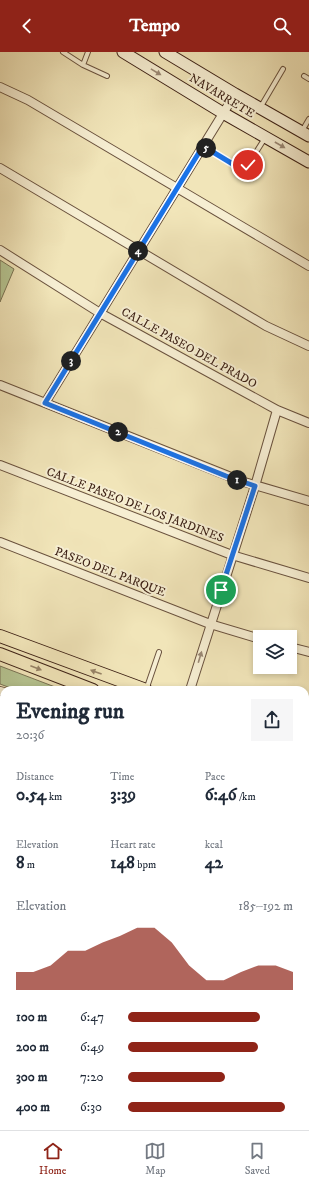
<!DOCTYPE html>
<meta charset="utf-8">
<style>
body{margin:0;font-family:"IM FELL DW Pica",serif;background:#f6f6f7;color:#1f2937;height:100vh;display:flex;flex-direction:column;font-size:15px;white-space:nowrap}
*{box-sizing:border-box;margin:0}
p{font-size:13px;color:#747a83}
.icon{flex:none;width:22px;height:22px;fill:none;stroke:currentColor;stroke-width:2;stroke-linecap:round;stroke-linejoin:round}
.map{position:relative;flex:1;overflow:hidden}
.drawer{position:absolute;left:0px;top:634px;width:309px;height:444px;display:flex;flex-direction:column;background:#fff;border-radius:12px 12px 0 0;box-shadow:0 2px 6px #0003}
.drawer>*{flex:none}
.fabs{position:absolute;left:253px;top:578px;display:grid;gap:8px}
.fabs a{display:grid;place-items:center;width:44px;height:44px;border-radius:0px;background:#fff;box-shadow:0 2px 6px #0003;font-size:20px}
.pin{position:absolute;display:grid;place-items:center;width:34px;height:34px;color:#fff;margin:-17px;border:2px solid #fff;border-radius:50%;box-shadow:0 1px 4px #0007}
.km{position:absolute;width:20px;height:20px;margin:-10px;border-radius:50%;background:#222;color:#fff;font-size:11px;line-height:20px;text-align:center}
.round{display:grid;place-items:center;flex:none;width:42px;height:42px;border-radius:0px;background:#f6f6f7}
.headline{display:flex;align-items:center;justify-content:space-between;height:68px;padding:0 16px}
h1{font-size:22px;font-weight:800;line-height:30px}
.stats{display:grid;grid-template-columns:repeat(3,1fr);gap:6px;height:68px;padding:4px 16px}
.stats div{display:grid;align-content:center}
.stats b{font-size:17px;font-weight:800}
.stats small{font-size:11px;font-weight:400}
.stats p{font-size:11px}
.chart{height:112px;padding:8px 16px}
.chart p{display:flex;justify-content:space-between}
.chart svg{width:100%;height:72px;margin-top:4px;fill:#8f2418;opacity:.7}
ul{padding:0 16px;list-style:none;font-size:13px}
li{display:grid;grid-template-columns:64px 48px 1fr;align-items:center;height:30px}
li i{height:10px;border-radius:5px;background:#8f2418}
header{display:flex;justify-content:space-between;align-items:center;height:52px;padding:0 16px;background:#8f2418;color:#fff;font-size:18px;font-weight:800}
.tab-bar{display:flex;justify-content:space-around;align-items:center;height:56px;border-top:1px solid #e0e1e3;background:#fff;font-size:11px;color:#747a83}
.tab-bar a{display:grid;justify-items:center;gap:2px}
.tab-bar .on{color:#8f2418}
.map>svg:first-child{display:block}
.green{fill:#b6c592;stroke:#7a7354}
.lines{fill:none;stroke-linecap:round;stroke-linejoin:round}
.service-casing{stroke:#6a523e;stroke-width:6}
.minor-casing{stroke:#6a523e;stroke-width:10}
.secondary-casing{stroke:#3d2115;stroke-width:13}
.primary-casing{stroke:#3d2115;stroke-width:14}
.service{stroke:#f6eed2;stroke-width:4}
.minor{stroke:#f6eed2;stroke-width:8}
.secondary{stroke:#f6eed2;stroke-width:11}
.primary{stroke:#f1e5b9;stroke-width:12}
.oneway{fill:#9a8874}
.oneway2{fill:#978367}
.route-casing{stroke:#fff;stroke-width:8}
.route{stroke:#1a73e8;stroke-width:5}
.labels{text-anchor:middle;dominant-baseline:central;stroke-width:4;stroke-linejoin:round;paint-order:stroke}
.street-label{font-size:12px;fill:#3d2115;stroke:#f6eed2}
</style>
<header><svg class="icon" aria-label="back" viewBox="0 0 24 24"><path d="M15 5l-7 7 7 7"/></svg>Tempo<svg class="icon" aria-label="search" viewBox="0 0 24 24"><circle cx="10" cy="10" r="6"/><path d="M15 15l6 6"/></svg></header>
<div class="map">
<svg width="309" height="1078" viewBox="0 0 309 1078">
<rect width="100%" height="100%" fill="#f1e5b9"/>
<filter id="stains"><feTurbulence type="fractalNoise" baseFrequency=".005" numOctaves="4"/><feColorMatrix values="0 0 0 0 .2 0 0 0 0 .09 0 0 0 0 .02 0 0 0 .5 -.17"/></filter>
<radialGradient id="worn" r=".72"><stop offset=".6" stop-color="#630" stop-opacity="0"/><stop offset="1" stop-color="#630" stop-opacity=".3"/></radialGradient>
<!-- green -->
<path class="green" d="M0 208 14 217 0 250Z
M0 614 63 638H16L0 632Z
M165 1074H223V1078H165Z"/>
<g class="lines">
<!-- service casing -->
<g class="service-casing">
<path id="service" d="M63 0 83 13 107 24
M83 13 88 0
M304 24 309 27
M260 56 283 17
M302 79 309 67
M203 94 236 114 245 115 248 113 265 86
M146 638 159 600"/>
</g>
<!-- minor casing -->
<g class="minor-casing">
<path id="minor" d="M0 35 28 48 309 214
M0 116 266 274 309 294
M0 198 100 261 277 358 309 371
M0 333 241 429 309 449
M45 351 235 42
M0 413 232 503 309 526
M0 490 210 572 260 587
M290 595 309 600
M190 638 255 434 277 358
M0 639 4 640
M0 715 4 717
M305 759 309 760
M305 836 309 838
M0 863 4 864
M305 906 309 908
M0 941 4 943
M0 977H4
M305 984 309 986
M0 1049H4
M305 1059 309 1061
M157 1078V1074
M226 1078V1074
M290 1078V1074"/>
</g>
<!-- secondary casing -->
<g class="secondary-casing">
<path id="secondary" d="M123 0 223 61 309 110
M165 0 235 42 309 84
M0 771 4 797
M40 1074V1078"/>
</g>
<!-- primary casing -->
<g class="primary-casing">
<path id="primary" d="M0 584 146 638
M0 602 93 638
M305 687 309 688
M305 706 309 707"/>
</g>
<!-- service -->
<use href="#service" class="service"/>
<!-- minor -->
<use href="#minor" class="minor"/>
<!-- secondary -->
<use href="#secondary" class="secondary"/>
<!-- primary -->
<use href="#primary" class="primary"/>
</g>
<!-- one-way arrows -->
<defs><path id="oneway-solid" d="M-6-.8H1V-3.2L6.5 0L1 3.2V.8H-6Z"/></defs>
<g class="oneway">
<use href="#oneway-solid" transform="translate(156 20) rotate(31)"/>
<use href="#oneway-solid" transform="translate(280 93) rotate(30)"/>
<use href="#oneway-solid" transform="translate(200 605) rotate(-73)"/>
</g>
<g class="oneway2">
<use href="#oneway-solid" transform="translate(36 616) rotate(21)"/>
<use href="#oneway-solid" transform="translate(96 620) rotate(-160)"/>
</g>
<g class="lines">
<!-- route casing -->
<g class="route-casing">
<path id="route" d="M221 538 255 434 226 424 45 351 203 94 236 114 245 115 248 113"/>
</g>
<!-- route -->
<use href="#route" class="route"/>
</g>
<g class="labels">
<!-- street labels -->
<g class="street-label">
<text transform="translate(222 44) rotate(31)">NAVARRETE</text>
<text transform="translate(189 296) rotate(29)">CALLE PASEO DEL PRADO</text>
<text transform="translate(135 453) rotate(21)">CALLE PASEO DE LOS JARDINES</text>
<text transform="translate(110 520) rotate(21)">PASEO DEL PARQUE</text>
</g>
</g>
<rect width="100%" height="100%" filter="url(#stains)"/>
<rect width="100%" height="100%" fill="url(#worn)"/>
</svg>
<div class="fabs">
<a><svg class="icon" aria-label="layers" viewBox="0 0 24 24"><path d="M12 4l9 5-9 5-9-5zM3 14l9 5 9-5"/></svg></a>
</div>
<div class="pin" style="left:221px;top:538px;background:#1e9e55"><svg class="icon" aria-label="arrive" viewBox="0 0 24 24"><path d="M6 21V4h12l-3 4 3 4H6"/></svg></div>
<div class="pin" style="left:248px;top:113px;background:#d93025"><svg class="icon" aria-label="check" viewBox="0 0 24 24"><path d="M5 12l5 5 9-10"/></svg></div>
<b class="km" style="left:237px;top:428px">1</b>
<b class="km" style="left:118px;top:380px">2</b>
<b class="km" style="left:71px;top:309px">3</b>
<b class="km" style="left:138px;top:199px">4</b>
<b class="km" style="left:206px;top:96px">5</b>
<section class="drawer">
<div class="headline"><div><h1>Evening run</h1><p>20:36</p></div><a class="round"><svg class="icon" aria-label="share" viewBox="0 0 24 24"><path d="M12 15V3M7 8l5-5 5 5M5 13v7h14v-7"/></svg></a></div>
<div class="stats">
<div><p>Distance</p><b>0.54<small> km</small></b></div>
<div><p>Time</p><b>3:39</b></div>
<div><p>Pace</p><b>6:46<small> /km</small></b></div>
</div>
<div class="stats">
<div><p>Elevation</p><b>8<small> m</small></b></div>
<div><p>Heart rate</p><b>148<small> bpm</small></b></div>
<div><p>kcal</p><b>42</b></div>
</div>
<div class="chart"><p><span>Elevation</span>185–192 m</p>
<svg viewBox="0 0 160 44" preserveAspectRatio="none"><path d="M0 44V33L10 33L20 29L30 20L40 20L50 15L60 11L70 6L80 6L90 15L100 29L110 38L120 38L130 33L140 29L150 29L160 33V44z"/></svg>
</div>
<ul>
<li><b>100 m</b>6:47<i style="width:80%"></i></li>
<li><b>200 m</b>6:49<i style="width:79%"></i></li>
<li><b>300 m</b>7:20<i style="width:59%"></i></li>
<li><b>400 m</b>6:30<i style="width:95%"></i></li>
</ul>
</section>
</div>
<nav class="tab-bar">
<a class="on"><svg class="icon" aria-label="home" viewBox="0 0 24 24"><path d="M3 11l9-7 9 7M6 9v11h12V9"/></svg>Home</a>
<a><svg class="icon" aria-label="map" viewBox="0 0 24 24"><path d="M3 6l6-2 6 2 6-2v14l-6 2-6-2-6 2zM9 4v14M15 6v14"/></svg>Map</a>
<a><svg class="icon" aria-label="saved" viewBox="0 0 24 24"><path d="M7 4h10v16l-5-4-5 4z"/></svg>Saved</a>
</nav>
